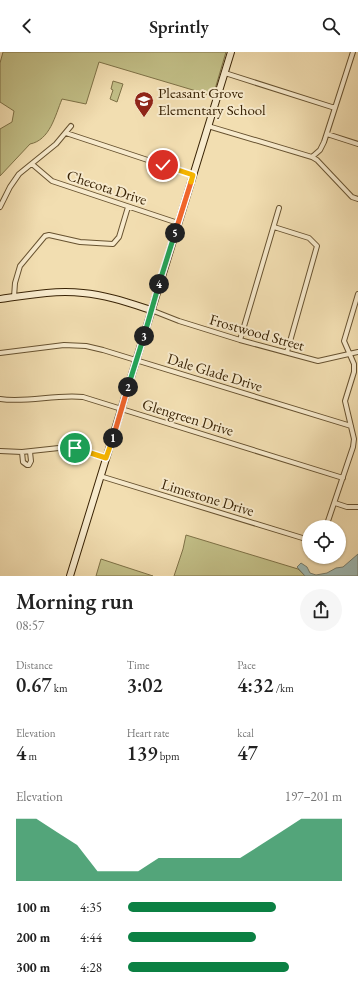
<!DOCTYPE html>
<meta charset="utf-8">
<style>
body{margin:0;font-family:"EB Garamond",serif;background:#f6f6f6;color:#222;height:100vh;display:flex;flex-direction:column;font-size:15px;white-space:nowrap}
*{box-sizing:border-box;margin:0}
p{font-size:13px;color:#767676}
.icon{flex:none;width:22px;height:22px;fill:none;stroke:currentColor;stroke-width:2;stroke-linecap:round;stroke-linejoin:round}
.map{position:relative;height:524px;overflow:hidden}
.drawer{display:flex;flex-direction:column;background:#fff;flex:1}
.drawer>*{flex:none}
.buttons{position:absolute;left:302px;top:468px;display:grid;gap:8px}
.buttons a{display:grid;place-items:center;width:44px;height:44px;border-radius:50%;background:#fff;box-shadow:0 1px 3px #0004;font-size:20px}
.pin{position:absolute;display:grid;place-items:center;width:34px;height:34px;color:#fff;margin:-17px;border:2px solid #fff;border-radius:50%;box-shadow:0 1px 4px #0007}
.km{position:absolute;width:20px;height:20px;margin:-10px;border-radius:50%;background:#222;color:#fff;font-size:11px;line-height:20px;text-align:center}
.round{display:grid;place-items:center;flex:none;width:42px;height:42px;border-radius:21px;background:#f6f6f6}
.overview{display:flex;align-items:center;justify-content:space-between;height:68px;padding:0 16px}
h1{font-size:22px;font-weight:600;line-height:30px}
.stats{display:grid;grid-template-columns:repeat(3,1fr);gap:6px;height:68px;padding:4px 16px}
.stats div{display:grid;align-content:center}
.stats b{font-size:20px;font-weight:600}
.stats small{font-size:11px;font-weight:400}
.stats p{font-size:11px}
.chart{height:112px;padding:8px 16px}
.chart p{display:flex;justify-content:space-between}
.chart svg{width:100%;height:72px;margin-top:4px;fill:#0b8043;opacity:.7}
ul{padding:0 16px;list-style:none;font-size:13px}
li{display:grid;grid-template-columns:64px 48px 1fr;align-items:center;height:30px}
li i{height:10px;border-radius:5px;background:#0b8043}
header{display:flex;justify-content:space-between;align-items:center;height:52px;padding:0 16px;background:#fff;font-size:18px;font-weight:600}
.map>svg:first-child{display:block}
.green{fill:#c2bf87;stroke:#7e7146}
.water{fill:#9ebab5;stroke:#767e6f}
.lines{fill:none;stroke-linecap:round;stroke-linejoin:round}
.street-casing{stroke:#675230;stroke-width:6}
.secondary-casing{stroke:#392305;stroke-width:8}
.street{stroke:#f7eacc;stroke-width:4}
.secondary{stroke:#f7eacc;stroke-width:6}
.split-1-casing{stroke:#fff;stroke-width:8}
.split-2-casing{stroke:#fff;stroke-width:8}
.split-3-casing{stroke:#fff;stroke-width:8}
.split-4-casing{stroke:#fff;stroke-width:8}
.split-5-casing{stroke:#fff;stroke-width:8}
.split-6-casing{stroke:#fff;stroke-width:8}
.split-7-casing{stroke:#fff;stroke-width:8}
.split-1{stroke:#f5b400;stroke-width:5}
.split-2{stroke:#f0652b;stroke-width:5}
.split-3{stroke:#22a559;stroke-width:5}
.split-4{stroke:#22a559;stroke-width:5}
.split-5{stroke:#22a559;stroke-width:5}
.split-6{stroke:#f0652b;stroke-width:5}
.split-7{stroke:#f5b400;stroke-width:5}
.labels{text-anchor:middle;dominant-baseline:central;stroke-width:4;stroke-linejoin:round;paint-order:stroke}
.poi-label{font-size:15px;fill:#392305;stroke:#f7eacc;text-anchor:start}
.street-label{font-size:15px;fill:#392305;stroke:#f7eacc}
</style>
<header><svg class="icon" aria-label="back" viewBox="0 0 24 24"><path d="M15 5l-7 7 7 7"/></svg>Sprintly<svg class="icon" aria-label="search" viewBox="0 0 24 24"><circle cx="10" cy="10" r="6"/><path d="M15 15l6 6"/></svg></header>
<div class="map">
<svg width="358" height="524" viewBox="0 0 358 524">
<rect width="100%" height="100%" fill="#f2deb1"/>
<filter id="stains"><feTurbulence type="fractalNoise" baseFrequency=".005" numOctaves="4"/><feColorMatrix values="0 0 0 0 .2 0 0 0 0 .09 0 0 0 0 .02 0 0 0 .5 -.17"/></filter>
<radialGradient id="worn" r=".72"><stop offset=".6" stop-color="#630" stop-opacity="0"/><stop offset="1" stop-color="#630" stop-opacity=".3"/></radialGradient>
<!-- green -->
<path class="green" d="M3 0H226L213 44 99 10 86 52 62 47C55 64 50 88 30 92L0 124V77L12 70 14 59 0 50V11Z
M113 29 123 32 117 50 110 47 113 38 111 37Z
M186 483 298 517 305 524H174L183 497Z
M101 507 153 524H96Z"/>
<!-- water -->
<path class="water" d="M358 502V524H305L297 515 301 511 307 515 310 521 316 523 327 521 336 516 343 515Z"/>
<g class="lines">
<!-- street casing -->
<g class="street-casing">
<path id="street" d="M225 21 335 56
M208 74 312 105 317 108 352 145 358 147
M66 81 193 123
M327 82 358 92
M312 105 320 98 324 90 353 0
M32 112 52 129 178 171
M0 155 10 135 19 122 56 92 71 74
M274 175 309 186 317 194 287 300
M14 245 15 231 20 214 45 184 49 183 80 190 113 192 119 185 128 155
M151 258 179 269 240 288 318 309 358 300
M240 288 279 156
M0 301 64 293 86 294 103 298 351 374
M0 347C28 351 55 342 83 345L343 426
M0 399 22 400 68 395 106 406
M22 400 23 410 27 413H29L31 409 30 400
M100 424 309 488
M335 451 347 455H358
M326 475 353 395 354 387 345 349 354 320V312L344 289 358 242"/>
</g>
<!-- secondary casing -->
<g class="secondary-casing">
<path id="secondary" d="M0 247C28 243 55 238 83 241 106 243 129 251 151 258
M70 524 231 0"/>
</g>
<!-- street -->
<use href="#street" class="street"/>
<!-- secondary -->
<use href="#secondary" class="secondary"/>
</g>
<g class="lines">
<!-- split-1 casing -->
<g class="split-1-casing">
<path id="split-1" d="M75 396 106 406 113 386"/>
</g>
<!-- split-2 casing -->
<g class="split-2-casing">
<path id="split-2" d="M113 386 128 335"/>
</g>
<!-- split-3 casing -->
<g class="split-3-casing">
<path id="split-3" d="M128 335 144 284"/>
</g>
<!-- split-4 casing -->
<g class="split-4-casing">
<path id="split-4" d="M144 284 159 232"/>
</g>
<!-- split-5 casing -->
<g class="split-5-casing">
<path id="split-5" d="M159 232 175 181"/>
</g>
<!-- split-6 casing -->
<g class="split-6-casing">
<path id="split-6" d="M175 181 191 130"/>
</g>
<!-- split-7 casing -->
<g class="split-7-casing">
<path id="split-7" d="M163 113 193 123 191 130"/>
</g>
<!-- split-1 -->
<use href="#split-1" class="split-1"/>
<!-- split-2 -->
<use href="#split-2" class="split-2"/>
<!-- split-3 -->
<use href="#split-3" class="split-3"/>
<!-- split-4 -->
<use href="#split-4" class="split-4"/>
<!-- split-5 -->
<use href="#split-5" class="split-5"/>
<!-- split-6 -->
<use href="#split-6" class="split-6"/>
<!-- split-7 -->
<use href="#split-7" class="split-7"/>
</g>
<!-- icons -->
<defs>
<g id="school-pin" transform="scale(1)"><path d="M0 17L-7.5 6A9.5 9.5 0 1 1 7.5 6Z" fill="#8f2418" stroke="#f7eacc"/><path d="M0-5L7-2L0 1L-7-2ZM-4 1L0 2.5L4 1V4Q0 6-4 4Z" fill="#fff"/></g>
</defs>
<g fill-rule="evenodd">
<use href="#school-pin" x="144" y="49"/>
</g>
<g class="labels">
<!-- poi labels -->
<g class="poi-label">
<text x="158" y="40">Pleasant Grove<tspan x="158" dy="17">Elementary School</tspan></text>
</g>
<!-- street labels -->
<g class="street-label">
<text transform="translate(107 135) rotate(18)">Checota Drive</text>
<text transform="translate(257 280) rotate(16)">Frostwood Street</text>
<text transform="translate(215 320) rotate(17)">Dale Glade Drive</text>
<text transform="translate(188 365) rotate(17)">Glengreen Drive</text>
<text transform="translate(208 445) rotate(17)">Limestone Drive</text>
</g>
</g>
<rect width="100%" height="100%" filter="url(#stains)"/>
<rect width="100%" height="100%" fill="url(#worn)"/>
</svg>
<div class="buttons">
<a><svg class="icon" aria-label="locate" viewBox="0 0 24 24"><circle cx="12" cy="12" r="6"/><path d="M12 2v4M12 18v4M2 12h4M18 12h4"/></svg></a>
</div>
<div class="pin" style="left:75px;top:396px;background:#1e9e55"><svg class="icon" aria-label="arrive" viewBox="0 0 24 24"><path d="M6 21V4h12l-3 4 3 4H6"/></svg></div>
<div class="pin" style="left:163px;top:113px;background:#d93025"><svg class="icon" aria-label="check" viewBox="0 0 24 24"><path d="M5 12l5 5 9-10"/></svg></div>
<b class="km" style="left:113px;top:386px">1</b>
<b class="km" style="left:128px;top:335px">2</b>
<b class="km" style="left:144px;top:284px">3</b>
<b class="km" style="left:159px;top:232px">4</b>
<b class="km" style="left:175px;top:181px">5</b>
</div>
<section class="drawer">
<div class="overview"><div><h1>Morning run</h1><p>08:57</p></div><a class="round"><svg class="icon" aria-label="share" viewBox="0 0 24 24"><path d="M12 15V3M7 8l5-5 5 5M5 13v7h14v-7"/></svg></a></div>
<div class="stats">
<div><p>Distance</p><b>0.67<small> km</small></b></div>
<div><p>Time</p><b>3:02</b></div>
<div><p>Pace</p><b>4:32<small> /km</small></b></div>
</div>
<div class="stats">
<div><p>Elevation</p><b>4<small> m</small></b></div>
<div><p>Heart rate</p><b>139<small> bpm</small></b></div>
<div><p>kcal</p><b>47</b></div>
</div>
<div class="chart"><p><span>Elevation</span>197–201 m</p>
<svg viewBox="0 0 160 44" preserveAspectRatio="none"><path d="M0 44V6L10 6L20 14L30 22L40 38L50 38L60 38L70 30L80 30L90 30L100 30L110 30L120 22L130 14L140 6L150 6L160 6V44z"/></svg>
</div>
<ul>
<li><b>100 m</b>4:35<i style="width:69%"></i></li>
<li><b>200 m</b>4:44<i style="width:60%"></i></li>
<li><b>300 m</b>4:28<i style="width:75%"></i></li>
</ul>
</section>
